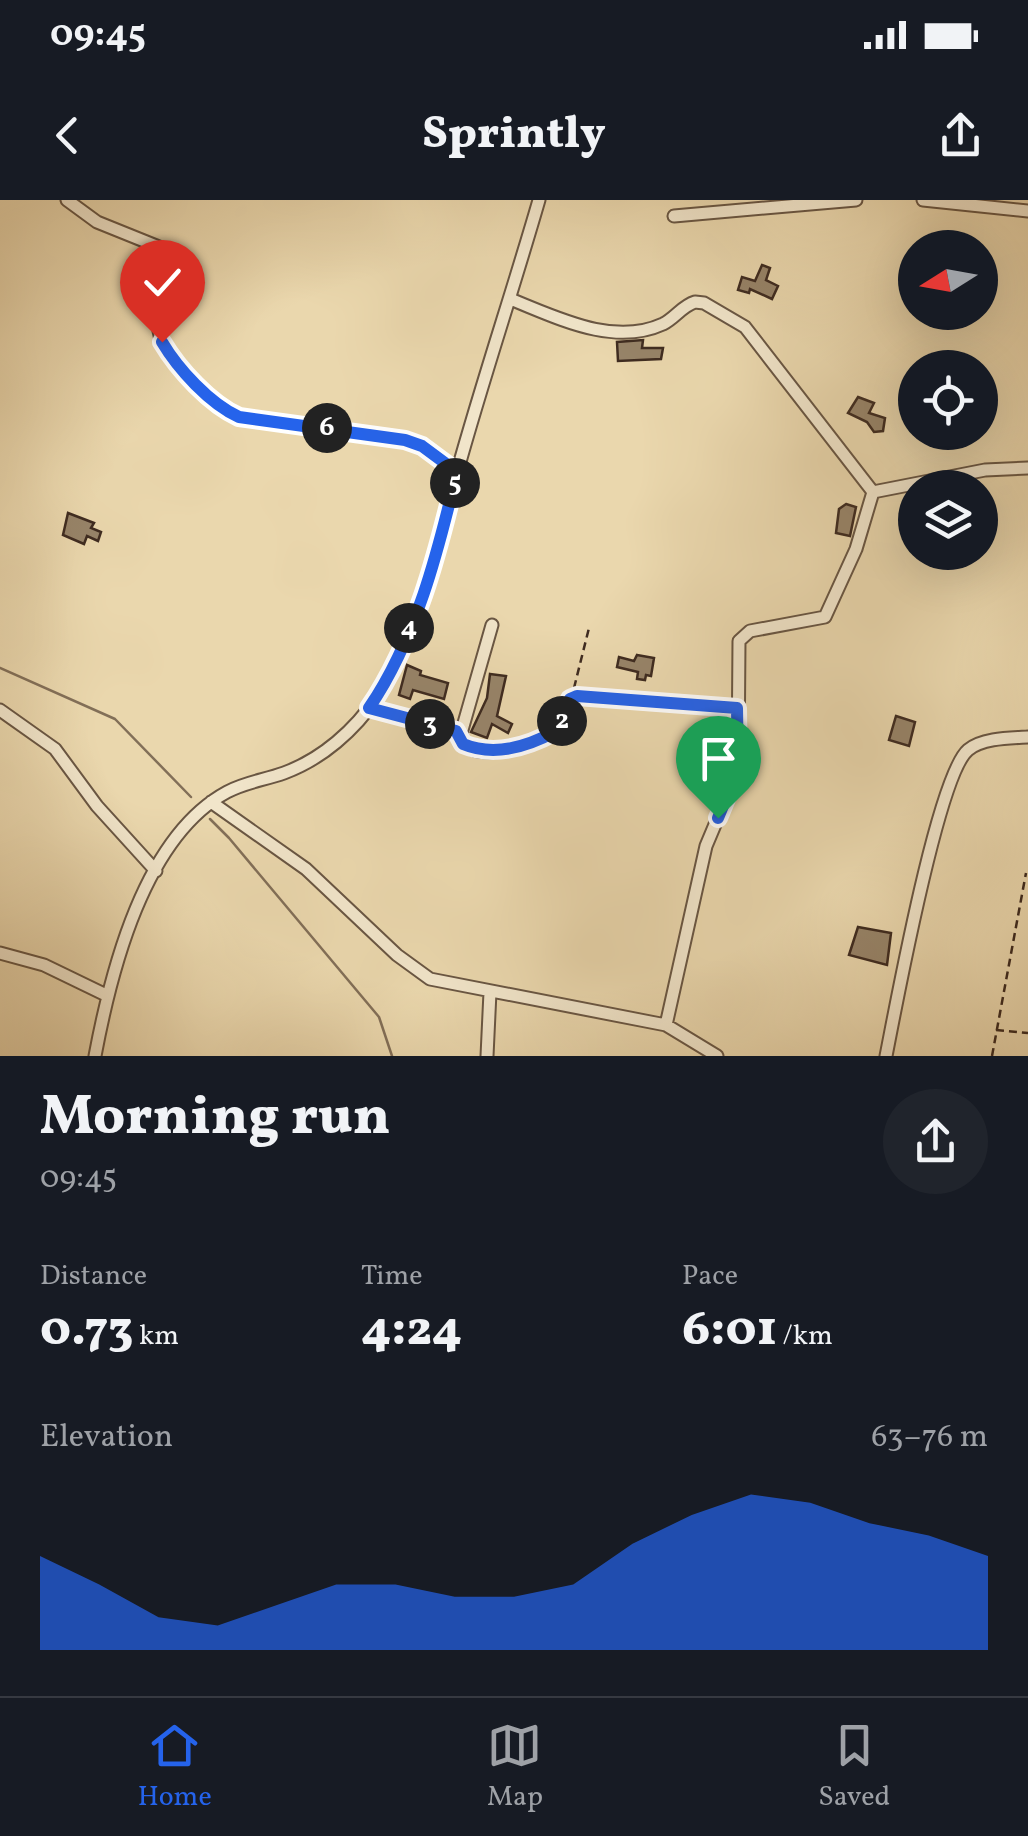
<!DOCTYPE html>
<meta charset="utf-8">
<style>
body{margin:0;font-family:Vollkorn,serif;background:#20242c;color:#f1f3f6;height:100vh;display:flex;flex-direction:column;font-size:38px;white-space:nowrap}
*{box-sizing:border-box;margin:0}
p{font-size:32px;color:#9ea1a6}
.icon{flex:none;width:55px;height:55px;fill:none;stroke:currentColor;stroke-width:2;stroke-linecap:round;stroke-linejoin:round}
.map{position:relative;height:856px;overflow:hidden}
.side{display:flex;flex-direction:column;background:#171b24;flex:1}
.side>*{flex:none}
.needle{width:65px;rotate:259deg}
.controls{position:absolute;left:898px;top:30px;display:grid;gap:20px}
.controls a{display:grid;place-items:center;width:100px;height:100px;border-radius:50%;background:#171b24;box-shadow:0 10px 40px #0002;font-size:50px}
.pin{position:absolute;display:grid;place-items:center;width:85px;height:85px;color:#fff;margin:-102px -42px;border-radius:50% 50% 50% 0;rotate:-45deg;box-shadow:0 0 10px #0007}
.pin .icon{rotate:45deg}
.km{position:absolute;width:50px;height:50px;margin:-25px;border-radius:50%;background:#222;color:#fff;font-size:28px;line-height:50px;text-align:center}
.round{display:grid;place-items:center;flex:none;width:105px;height:105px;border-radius:52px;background:#20242c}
.summary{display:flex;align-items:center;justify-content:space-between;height:170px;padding:0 40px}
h1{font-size:55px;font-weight:800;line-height:75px}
.metrics{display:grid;grid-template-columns:repeat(3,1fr);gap:15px;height:170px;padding:10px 40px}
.metrics div{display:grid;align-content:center}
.metrics b{font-size:50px;font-weight:800}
.metrics small{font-size:28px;font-weight:400}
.metrics p{font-size:28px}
.chart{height:280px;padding:20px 40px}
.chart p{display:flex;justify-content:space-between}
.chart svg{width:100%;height:180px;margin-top:10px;fill:#2563eb;opacity:.7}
.status{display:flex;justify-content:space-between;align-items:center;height:70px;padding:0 50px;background:#171b24;direction:ltr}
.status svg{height:28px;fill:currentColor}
header{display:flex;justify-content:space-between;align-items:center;height:130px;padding:0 40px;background:#171b24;font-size:45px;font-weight:800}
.dock{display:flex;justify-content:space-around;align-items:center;height:140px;border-top:2px solid #363941;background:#171b24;font-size:28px;color:#9ea1a6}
.dock a{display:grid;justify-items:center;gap:5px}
.dock .selected{color:#2563eb}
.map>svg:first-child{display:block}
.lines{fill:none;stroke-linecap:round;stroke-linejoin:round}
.stream{stroke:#826f58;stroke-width:2.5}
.building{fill:#978469;stroke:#3e2b20;stroke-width:2.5}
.street-casing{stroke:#695643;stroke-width:15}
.path{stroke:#3e2b20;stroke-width:2.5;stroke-dasharray:8 5;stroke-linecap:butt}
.street{stroke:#f1e5ca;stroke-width:11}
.route-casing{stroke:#fff;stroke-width:20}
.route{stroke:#2563eb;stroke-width:12}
</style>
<div class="status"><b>09:45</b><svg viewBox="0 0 49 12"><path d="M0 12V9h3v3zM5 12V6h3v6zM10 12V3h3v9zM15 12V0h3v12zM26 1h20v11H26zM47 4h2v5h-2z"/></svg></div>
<header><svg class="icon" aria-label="back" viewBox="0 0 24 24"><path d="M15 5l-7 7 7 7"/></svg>Sprintly<svg class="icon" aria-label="share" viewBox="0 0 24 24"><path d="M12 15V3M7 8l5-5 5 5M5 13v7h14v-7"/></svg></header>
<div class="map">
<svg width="1028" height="856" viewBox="0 0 1028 856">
<rect width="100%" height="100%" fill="#ead7ad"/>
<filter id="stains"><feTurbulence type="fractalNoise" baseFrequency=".002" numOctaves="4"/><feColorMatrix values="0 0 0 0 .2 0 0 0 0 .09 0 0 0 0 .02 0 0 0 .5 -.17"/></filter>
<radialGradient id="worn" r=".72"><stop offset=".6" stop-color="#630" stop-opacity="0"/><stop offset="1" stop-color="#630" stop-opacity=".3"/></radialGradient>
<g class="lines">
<!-- stream -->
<path class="stream" d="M0 468 115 519 191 597
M210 619 229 638 379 817 392 856"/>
</g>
<!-- building -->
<path class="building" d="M762 65 770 68 766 80 778 86 772 99 750 89 749 93 738 90 742 77 755 81Z
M643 140 642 148H663L661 159 618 161 617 142Z
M858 197 874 203 869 213 885 218 883 231 874 232 867 222 848 213Z
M846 304 856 307 850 336 836 333 839 309Z
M68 313 94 323 91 328 101 332 98 341 87 336 84 344 63 335Z
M637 455 654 458 651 476 646 475 645 480 637 479 638 472 617 467 619 457 634 461Z
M407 465 421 471 420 475 448 483 444 499 413 490 410 499 399 495Z
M490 474 506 476 497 516 512 524 508 533 492 524 487 538 471 532 487 498Z
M896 516 915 522 909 546 889 540Z
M858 727 891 733 887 765 849 755Z"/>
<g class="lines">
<!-- street casing -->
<g class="street-casing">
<path id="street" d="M67 0 97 22 159 47C184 73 154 102 159 131 163 157 215 207 239 217L405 240 422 246 457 271
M923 0 1028 11
M674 16 856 0
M510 99C556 117 613 147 663 124 675 118 682 106 695 102L704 103 745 127 873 292 856 349 825 417 750 431 739 441 738 570 706 646 666 825
M873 292 985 270 1028 268
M369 508 462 530 492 425
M0 510 55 549 97 606 156 671
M457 531C467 571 533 544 556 531L570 499 583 496 737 508
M211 602 306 669 397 755 430 779 666 825 717 856
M0 753 44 765 106 795
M95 856C111 771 144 637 227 592 245 582 265 580 284 573 322 559 355 530 377 497 421 430 437 345 458 269 483 179 513 90 539 0
M487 856 490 792
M886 856C896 806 938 575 968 550 982 538 1010 538 1028 537"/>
</g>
<!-- path -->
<path class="path" d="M574 488 589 428
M996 830 1028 833
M992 856 1026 673"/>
<!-- street -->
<use href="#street" class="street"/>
</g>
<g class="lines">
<!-- route casing -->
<g class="route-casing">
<path id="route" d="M162 142C178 169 210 204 239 217L405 240 422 246 457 272C438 352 416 439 369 508L456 531 463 544C494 557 527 547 556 531L570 499 577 496 737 508 738 570 718 618"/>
</g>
<!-- route -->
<use href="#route" class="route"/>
</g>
<rect width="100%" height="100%" filter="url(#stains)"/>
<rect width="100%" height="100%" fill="url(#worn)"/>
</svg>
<div class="controls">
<a><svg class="needle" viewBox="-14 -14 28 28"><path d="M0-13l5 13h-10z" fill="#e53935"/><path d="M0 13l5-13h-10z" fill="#9ea1a6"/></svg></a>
<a><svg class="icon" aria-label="locate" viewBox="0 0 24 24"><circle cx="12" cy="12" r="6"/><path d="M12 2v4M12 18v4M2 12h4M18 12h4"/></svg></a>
<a><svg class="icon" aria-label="layers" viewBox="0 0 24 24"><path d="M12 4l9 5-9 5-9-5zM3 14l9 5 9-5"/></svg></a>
</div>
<div class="pin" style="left:718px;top:618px;background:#1e9e55"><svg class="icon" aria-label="arrive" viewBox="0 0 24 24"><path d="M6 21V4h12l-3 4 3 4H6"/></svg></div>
<div class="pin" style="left:162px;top:142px;background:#d93025"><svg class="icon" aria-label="check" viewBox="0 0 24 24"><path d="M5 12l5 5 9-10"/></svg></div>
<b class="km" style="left:562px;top:521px">2</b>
<b class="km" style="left:430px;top:524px">3</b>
<b class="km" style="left:409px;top:428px">4</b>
<b class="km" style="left:455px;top:283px">5</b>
<b class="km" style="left:327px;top:228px">6</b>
</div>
<section class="side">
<div class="summary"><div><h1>Morning run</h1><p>09:45</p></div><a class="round"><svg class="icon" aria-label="share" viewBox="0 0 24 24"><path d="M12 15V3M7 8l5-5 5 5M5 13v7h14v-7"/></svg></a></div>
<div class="metrics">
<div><p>Distance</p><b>0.73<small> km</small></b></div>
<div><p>Time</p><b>4:24</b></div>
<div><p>Pace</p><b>6:01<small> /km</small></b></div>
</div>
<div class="chart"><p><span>Elevation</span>63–76 m</p>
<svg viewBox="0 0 160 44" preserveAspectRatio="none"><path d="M0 44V21L10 28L20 36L30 38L40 33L50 28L60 28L70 31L80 31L90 28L100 18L110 11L120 6L130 8L140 13L150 16L160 21V44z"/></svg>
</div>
</section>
<nav class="dock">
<a class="selected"><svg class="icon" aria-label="home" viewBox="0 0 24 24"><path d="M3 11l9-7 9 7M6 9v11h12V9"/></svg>Home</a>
<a><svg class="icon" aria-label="map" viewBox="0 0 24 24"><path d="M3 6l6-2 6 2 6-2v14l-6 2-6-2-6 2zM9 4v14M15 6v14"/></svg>Map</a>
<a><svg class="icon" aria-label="saved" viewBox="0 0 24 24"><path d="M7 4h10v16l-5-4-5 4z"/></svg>Saved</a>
</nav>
